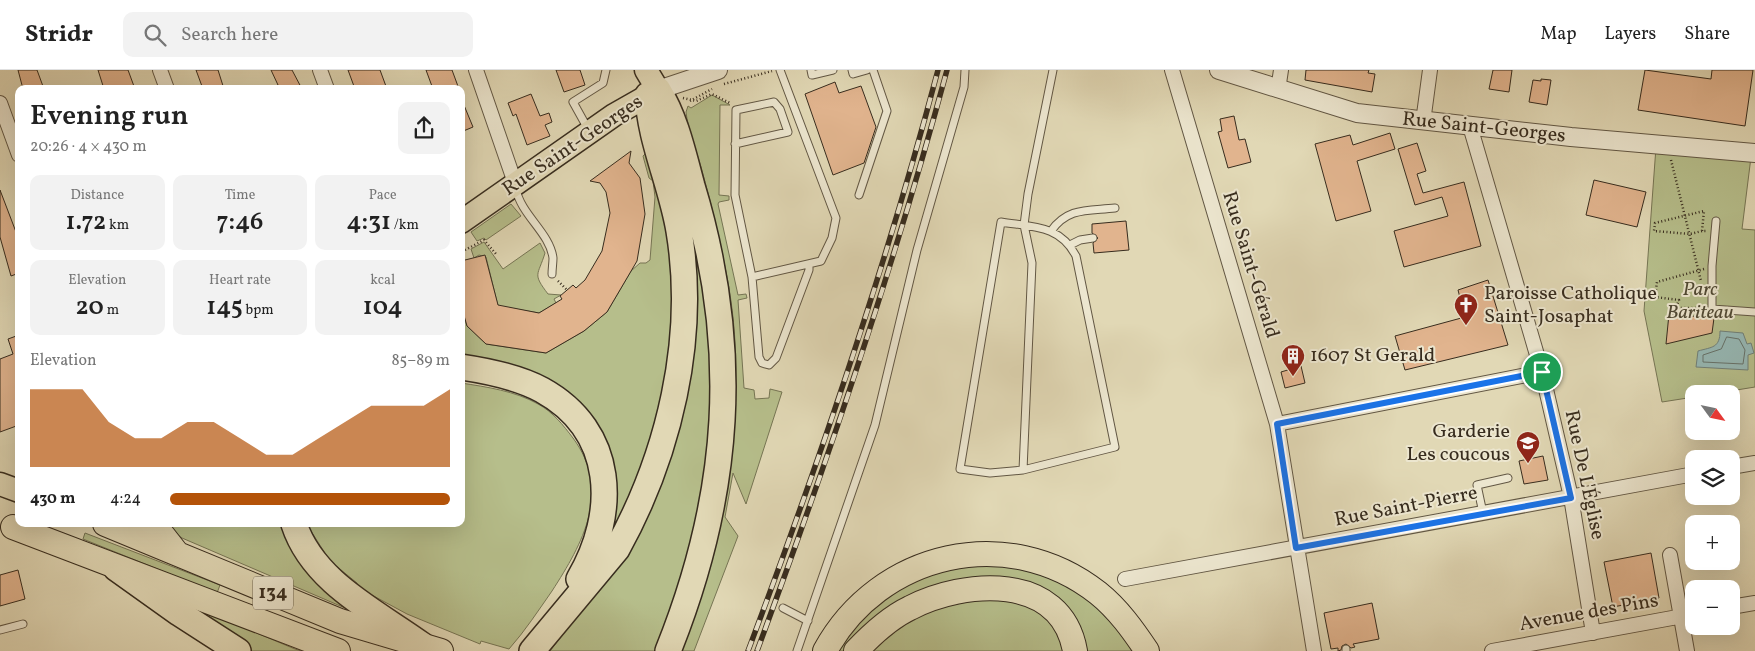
<!DOCTYPE html>
<meta charset="utf-8">
<style>
body{margin:0;font-family:Vollkorn,serif;background:#f2f2f2;color:#222;height:100vh;display:flex;flex-direction:column;font-size:19px;white-space:nowrap}
*{box-sizing:border-box;margin:0}
p{font-size:16px;color:#767676}
.icon{flex:none;width:28px;height:28px;fill:none;stroke:currentColor;stroke-width:2;stroke-linecap:round;stroke-linejoin:round}
.map{position:relative;flex:1;overflow:hidden}
.drawer{position:absolute;left:15px;top:15px;width:450px;height:442px;display:flex;flex-direction:column;background:#fff;border-radius:10px;box-shadow:0 5px 20px #0002}
.drawer>*{flex:none}
.needle{width:32px;rotate:123deg}
.fabs{position:absolute;left:1685px;top:315px;display:grid;gap:10px}
.fabs a{display:grid;place-items:center;width:55px;height:55px;border-radius:10px;background:#fff;box-shadow:0 5px 20px #0002;font-size:25px}
.pin{position:absolute;display:grid;place-items:center;width:42px;height:42px;color:#fff;margin:-21px;border:2px solid #fff;border-radius:50%;box-shadow:0 1px 5px #0007}
.round{display:grid;place-items:center;flex:none;width:52px;height:52px;border-radius:10px;background:#f2f2f2}
.headline{display:flex;align-items:center;justify-content:space-between;height:85px;padding:0 15px}
h1{font-size:28px;font-weight:600;line-height:38px}
.stats{display:grid;grid-template-columns:repeat(3,1fr);gap:8px;height:85px;padding:5px 15px}
.stats div{display:grid;align-content:center;border-radius:10px;background:#f2f2f2;text-align:center}
.stats b{font-size:25px;font-weight:600}
.stats small{font-size:14px;font-weight:400}
.stats p{font-size:14px}
.chart{height:140px;padding:10px 15px}
.chart p{display:flex;justify-content:space-between}
.chart svg{width:100%;height:90px;margin-top:5px;fill:#b45309;opacity:.7}
ul{padding:0 15px;list-style:none;font-size:16px}
li{display:grid;grid-template-columns:80px 60px 1fr;align-items:center;height:38px}
li i{height:12px;border-radius:6px;background:#b45309}
header{display:flex;align-items:center;gap:30px;box-sizing:border-box;height:70px;padding:0 25px;background:#fff;border-bottom:1px solid #e0e0e0}
header strong{font-size:24px}
nav{display:flex;gap:28px;margin-inline-start:auto;font-size:18px}
.search{width:350px;height:45px;background:#f2f2f2;display:flex;align-items:center;gap:12px;box-sizing:border-box;padding:0 18px;border-radius:10px;color:#767676;font-size:19px}
.map>svg:first-child{display:block}
.green{fill:#b6be8b;stroke:#767554}
.water{fill:#96b8b5;stroke:#708079}
.lines{fill:none;stroke-linecap:round;stroke-linejoin:round}
.shore{stroke:#66726a;stroke-width:1}
.building{fill:#e1b48e;stroke:#372c1e}
.service-casing{stroke:#625744;stroke-width:9}
.minor-casing{stroke:#625744;stroke-width:16}
.tertiary-casing{stroke:#625744;stroke-width:20}
.primary-casing{stroke:#372c1e;stroke-width:25}
.trunk-casing{stroke:#372c1e;stroke-width:26}
.motorway-casing{stroke:#372c1e;stroke-width:28}
.path{stroke:#372c1e;stroke-width:2.5;stroke-dasharray:1 2.5;stroke-linecap:butt}
.service{stroke:#ece6cf;stroke-width:7}
.minor{stroke:#ece6cf;stroke-width:14}
.tertiary{stroke:#ece6cf;stroke-width:18}
.primary{stroke:#e1d8b5;stroke-width:22}
.trunk{stroke:#e1d8b5;stroke-width:24}
.motorway{stroke:#e1d8b5;stroke-width:25}
.rail-casing{stroke:#372c1e;stroke-width:5.5}
.rail{stroke:#ece6cf;stroke-width:4;stroke-dasharray:11;stroke-linecap:butt}
.route-casing{stroke:#fff;stroke-width:10}
.route{stroke:#1a73e8;stroke-width:6}
.labels{text-anchor:middle;dominant-baseline:central;stroke-width:4;stroke-linejoin:round;paint-order:stroke}
.shield{fill:#ece6cf;stroke:#6d6453;stroke-width:1}
.shield-label{font-size:19px;font-weight:bold;fill:#372c1e}
.street-label{font-size:20px;fill:#372c1e;stroke:#ece6cf}
.park-label{font-size:20px;font-style:italic;fill:#504934;stroke:#ece6cf}
.poi-label{font-size:20px;fill:#372c1e;stroke:#ece6cf;text-anchor:start}
</style>
<header>
<strong>Stridr</strong>
<div class="search"><svg class="icon" aria-label="search" viewBox="0 0 24 24"><circle cx="10" cy="10" r="6"/><path d="M15 15l6 6"/></svg>Search here</div>
<nav><a>Map</a><a>Layers</a><a>Share</a></nav>
</header>
<div class="map">
<svg width="1755" height="581" viewBox="0 0 1755 581">
<rect width="100%" height="100%" fill="#e1d8b5"/>
<filter id="stains"><feTurbulence type="fractalNoise" baseFrequency=".004" numOctaves="4"/><feColorMatrix values="0 0 0 0 .2 0 0 0 0 .09 0 0 0 0 .02 0 0 0 .5 -.17"/></filter>
<radialGradient id="worn" r=".72"><stop offset=".6" stop-color="#630" stop-opacity="0"/><stop offset="1" stop-color="#630" stop-opacity=".3"/></radialGradient>
<!-- green -->
<path class="green" d="M712 25 730 35H720L719 125 729 126V130L719 132 718 134 738 225 746 224 747 228 738 230 744 318 754 320 755 329 769 328 770 319 782 322 746 434 733 403 725 447 738 466 694 581H681C727 471 750 325 727 207 720 170 711 133 701 97 696 80 688 60 686 42L688 36 691 38Z
M1656 77 1751 87 1742 159 1755 160V317L1712 324H1694V327L1662 332 1644 241Z
M647 82 662 111 677 253 656 368 613 468 596 359 461 290V235L467 256 486 274 546 283 584 261 607 242 631 201 640 193H646L650 190 655 127 653 111 649 108 643 86Z
M511 134 521 146 486 170 484 168 477 171 471 162Z
M685 135 708 226 713 260 708 417 660 581H550L580 542 659 405Z
M484 172 503 199 540 173 545 183C538 206 532 203 548 224L561 225 554 229 556 233 539 243 498 236 486 187 479 185 474 188 471 179Z
M461 313C487 317 515 321 538 334 553 342 563 355 573 368 612 421 583 473 552 521 538 541 525 561 509 579L481 571 480 574 407 544 357 517V513L330 491 309 458 308 454H461Z
M163 454H285L347 533 345 538 182 468Z
M85 463 220 515 217 523 83 469Z
M1018 494 1091 526 1139 581H1082L1079 564 983 511 846 581H834L871 535 942 497Z
M1001 526 1048 543 1068 581H867L922 540Z
M187 534 295 579 301 581H249Z"/>
<!-- water -->
<path class="water" d="M1720 261 1743 263 1747 274 1751 273 1754 283 1748 285V300L1696 297 1698 281C1712 277 1720 278 1720 261Z"/>
<g class="lines">
<!-- shore -->
<path class="shore" d="M1727 267 1739 269 1745 280 1743 294 1703 292V285L1721 279Z"/>
</g>
<!-- building -->
<path class="building" d="M18 0H37L44 19H23Z
M98 0H128L135 19H104Z
M196 0H218L224 19H203Z
M271 0H292L302 19H270L278 15Z
M348 0H380L387 19H355Z
M426 0H452L459 19H433Z
M556 0H580L585 15 564 22Z
M1306 0H1369L1368 3 1375 4 1372 22 1305 10Z
M1493 0H1512L1509 22 1489 19Z
M1645 0 1711 9 1712 0H1753L1745 56 1638 40Z
M1541 9 1551 10 1547 35 1529 32 1533 10 1541 11Z
M835 12 839 23 861 16 876 57 864 93 833 105 805 24Z
M531 24 540 46 549 43 552 52 545 55 550 66 527 75 516 44 513 46 508 33Z
M461 28 473 57 461 62Z
M1234 46 1239 70 1245 69 1251 92 1228 98 1218 62 1222 61 1220 49Z
M1390 63 1395 79 1357 91 1371 141 1336 151 1315 74 1350 65 1353 75Z
M1417 73 1426 101 1417 104 1423 123 1464 112 1481 176 1404 197 1394 161 1448 146 1442 127 1415 135 1398 79Z
M631 81 629 93 640 108 645 144 637 191 607 242 584 261 546 283 486 274 467 256 461 235V191L485 185 498 235 539 243 562 229 560 226 573 215 576 218 585 210 602 181 610 143 606 122 600 113 590 111Z
M1594 110 1646 122 1637 157 1586 145Z
M0 120 16 162 19 161V203L11 206 0 167Z
M1126 151 1129 180 1094 183 1093 173 1098 168 1092 163V154Z
M1488 210 1508 275 1405 300 1395 266 1465 247 1458 220Z
M1669 244 1714 248 1712 263 1666 274Z
M19 265V355L0 362V289L13 284 8 269Z
M1301 296 1305 313 1285 318 1281 302Z
M1543 386 1548 410 1524 414 1519 391Z
M1651 483 1659 528 1613 537 1604 492Z
M18 500 25 529 0 536V505Z
M1372 533 1379 569 1353 574 1355 577 1351 578 1346 574 1342 576 1341 580 1338 581V578L1331 579 1324 543Z"/>
<g class="lines">
<!-- service casing -->
<g class="service-casing">
<path id="service" d="M811 0 812 5 833 0
M852 0 853 4 867 0
M588 59 573 32 603 13 606 0
M735 74 788 62 780 39 774 32 736 40 735 125 752 207 821 191 832 168 836 148 780 0
M516 119C521 145 550 163 553 188 553 193 552 199 552 204
M859 125 887 41 873 0
M1716 151 1712 196V239L1755 242
M1051 161C1068 137 1088 141 1115 138
M1070 175 1080 170 1093 168
M752 207 759 287 762 293 769 295 776 288 809 200V194
M1023 400 990 403 960 399 1001 152C1033 157 1060 155 1076 186L1115 377 1023 400 1032 193 1024 155 1028 124 1053 0
M1483 443 1477 415 1508 408
M783 538 808 551
M0 560 23 554
M1346 579V581
M797 581 875 355 917 180 964 17 965 0"/>
</g>
<!-- minor casing -->
<g class="minor-casing">
<path id="minor" d="M160 0 167 19
M320 0 327 19
M476 0 515 113
M1172 0 1277 354 1314 581
M1278 20 1281 0
M0 33 19 85
M1423 52 1430 0
M1470 56 1542 302 1571 427 1593 563
M1277 354 1542 302
M1731 397 1755 393
M1670 485 1687 581
M1125 509 1694 404
M1731 537 1755 533
M1492 581 1694 544"/>
</g>
<!-- tertiary casing -->
<g class="tertiary-casing">
<path id="tertiary" d="M1219 0 1357 43 1571 67 1755 83
M658 20 718 0"/>
</g>
<!-- primary casing -->
<g class="primary-casing">
<path id="primary" d="M461 152 614 45 658 20 646 0
M0 414 19 421"/>
</g>
<!-- trunk casing -->
<g class="trunk-casing">
<path id="trunk" d="M105 454 340 551 441 581
M154 454 176 482
M13 457 338 581
M825 581C879 482 1008 452 1098 523 1118 539 1133 560 1147 581
M856 581C872 564 889 548 910 538 964 510 1061 502 1075 581"/>
</g>
<!-- motorway casing -->
<g class="motorway-casing">
<path id="motorway" d="M658 20C676 49 683 83 692 116 741 278 731 424 668 581
M461 297C488 301 518 307 542 320 616 361 618 443 579 509
M294 454C313 512 375 541 422 575
M116 498 179 543 238 581
M532 581 617 479C669 385 697 269 679 161 672 117 649 68 648 25"/>
</g>
<!-- path -->
<path class="path" d="M724 14 772 1
M683 28 696 31 712 24 730 33
M690 31 712 19
M1671 90 1701 211
M1702 161 1690 164 1654 161 1655 153 1704 141 1702 161H1706
M465 180 484 170 496 184
M1704 199 1657 212 1655 227 1679 230 1676 238H1704
M558 211 567 220"/>
<!-- service -->
<use href="#service" class="service"/>
<!-- minor -->
<use href="#minor" class="minor"/>
<!-- tertiary -->
<use href="#tertiary" class="tertiary"/>
<!-- primary -->
<use href="#primary" class="primary"/>
<!-- trunk -->
<use href="#trunk" class="trunk"/>
<!-- motorway -->
<use href="#motorway" class="motorway"/>
<!-- rail casing -->
<g class="rail-casing">
<path id="rail" d="M748 581C820 390 886 197 938 0
M757 581C828 390 894 197 947 0"/>
</g>
<!-- rail -->
<use href="#rail" class="rail"/>
</g>
<g class="lines">
<!-- route casing -->
<g class="route-casing">
<path id="route" d="M1542 302 1571 428 1296 478 1277 354Z"/>
</g>
<!-- route -->
<use href="#route" class="route"/>
</g>
<!-- icons -->
<defs>
<g id="church-pin" transform="scale(1.25)"><path d="M0 17L-7.5 6A9.5 9.5 0 1 1 7.5 6Z" fill="#8f2418" stroke="#ece6cf"/><path d="M-1.2-6h2.4v3.5h3.3v2.4h-3.3V6h-2.4V-.1h-3.3v-2.4h3.3Z" fill="#fff"/></g>
<g id="building-pin" transform="scale(1.25)"><path d="M0 17L-7.5 6A9.5 9.5 0 1 1 7.5 6Z" fill="#8f2418" stroke="#ece6cf"/><path d="M-4-6H4V6H1V3H-1V6H-4ZM-2.5-4.3h1.7v1.8h-1.7ZM.8-4.3h1.7v1.8H.8ZM-2.5-1h1.7V.8h-1.7ZM.8-1h1.7V.8H.8Z" fill="#fff"/></g>
<g id="school-pin" transform="scale(1.25)"><path d="M0 17L-7.5 6A9.5 9.5 0 1 1 7.5 6Z" fill="#8f2418" stroke="#ece6cf"/><path d="M0-5L7-2L0 1L-7-2ZM-4 1L0 2.5L4 1V4Q0 6-4 4Z" fill="#fff"/></g>
</defs>
<g fill-rule="evenodd">
<use href="#church-pin" x="1466" y="235"/>
<use href="#building-pin" x="1293" y="286"/>
<use href="#school-pin" x="1528" y="373"/>
</g>
<g class="labels">
<!-- shield labels -->
<rect class="shield" x="253" y="506.5" width="40" height="33" rx="4"/>
<g class="shield-label">
<text x="273" y="523">134</text>
</g>
<!-- street labels -->
<g class="street-label">
<text transform="translate(1484 58) rotate(6)">Rue Saint-Georges</text>
<text transform="translate(573 76) rotate(-34)">Rue Saint-Georges</text>
<text transform="translate(1250 195) rotate(73)">Rue Saint-Gérald</text>
<text transform="translate(1584 405) rotate(78)">Rue De L'Église</text>
<text transform="translate(1406 437) rotate(-11)">Rue Saint-Pierre</text>
<text transform="translate(1589 543) rotate(-10)">Avenue des Pins</text>
</g>
<!-- park labels -->
<g class="park-label">
<text x="1700" y="220">Parc<tspan x="1700" dy="23">Bariteau</tspan></text>
</g>
<!-- poi labels -->
<g class="poi-label">
<text x="1484" y="224">Paroisse Catholique<tspan x="1484" dy="23">Saint-Josaphat</tspan></text>
<text x="1310" y="286">1607 St Gerald</text>
<text x="1510" y="362" text-anchor="end">Garderie<tspan x="1510" dy="23">Les coucous</tspan></text>
</g>
</g>
<rect width="100%" height="100%" filter="url(#stains)"/>
<rect width="100%" height="100%" fill="url(#worn)"/>
</svg>
<div class="fabs">
<a><svg class="needle" viewBox="-14 -14 28 28"><path d="M0-13l5 13h-10z" fill="#e53935"/><path d="M0 13l5-13h-10z" fill="#767676"/></svg></a>
<a><svg class="icon" aria-label="layers" viewBox="0 0 24 24"><path d="M12 4l9 5-9 5-9-5zM3 14l9 5 9-5"/></svg></a>
<a>+</a>
<a>−</a>
</div>
<div class="pin" style="left:1542px;top:302px;background:#1e9e55"><svg class="icon" aria-label="arrive" viewBox="0 0 24 24"><path d="M6 21V4h12l-3 4 3 4H6"/></svg></div>
<section class="drawer">
<div class="headline"><div><h1>Evening run</h1><p>20:26 · 4 × 430 m</p></div><a class="round"><svg class="icon" aria-label="share" viewBox="0 0 24 24"><path d="M12 15V3M7 8l5-5 5 5M5 13v7h14v-7"/></svg></a></div>
<div class="stats">
<div><p>Distance</p><b>1.72<small> km</small></b></div>
<div><p>Time</p><b>7:46</b></div>
<div><p>Pace</p><b>4:31<small> /km</small></b></div>
</div>
<div class="stats">
<div><p>Elevation</p><b>20<small> m</small></b></div>
<div><p>Heart rate</p><b>145<small> bpm</small></b></div>
<div><p>kcal</p><b>104</b></div>
</div>
<div class="chart"><p><span>Elevation</span>85–89 m</p>
<svg viewBox="0 0 160 44" preserveAspectRatio="none"><path d="M0 44V6L10 6L20 6L30 22L40 30L50 30L60 22L70 22L80 30L90 38L100 38L110 30L120 22L130 14L140 14L150 14L160 6V44z"/></svg>
</div>
<ul>
<li><b>430 m</b>4:24<i style="width:100%"></i></li>
</ul>
</section>
</div>
